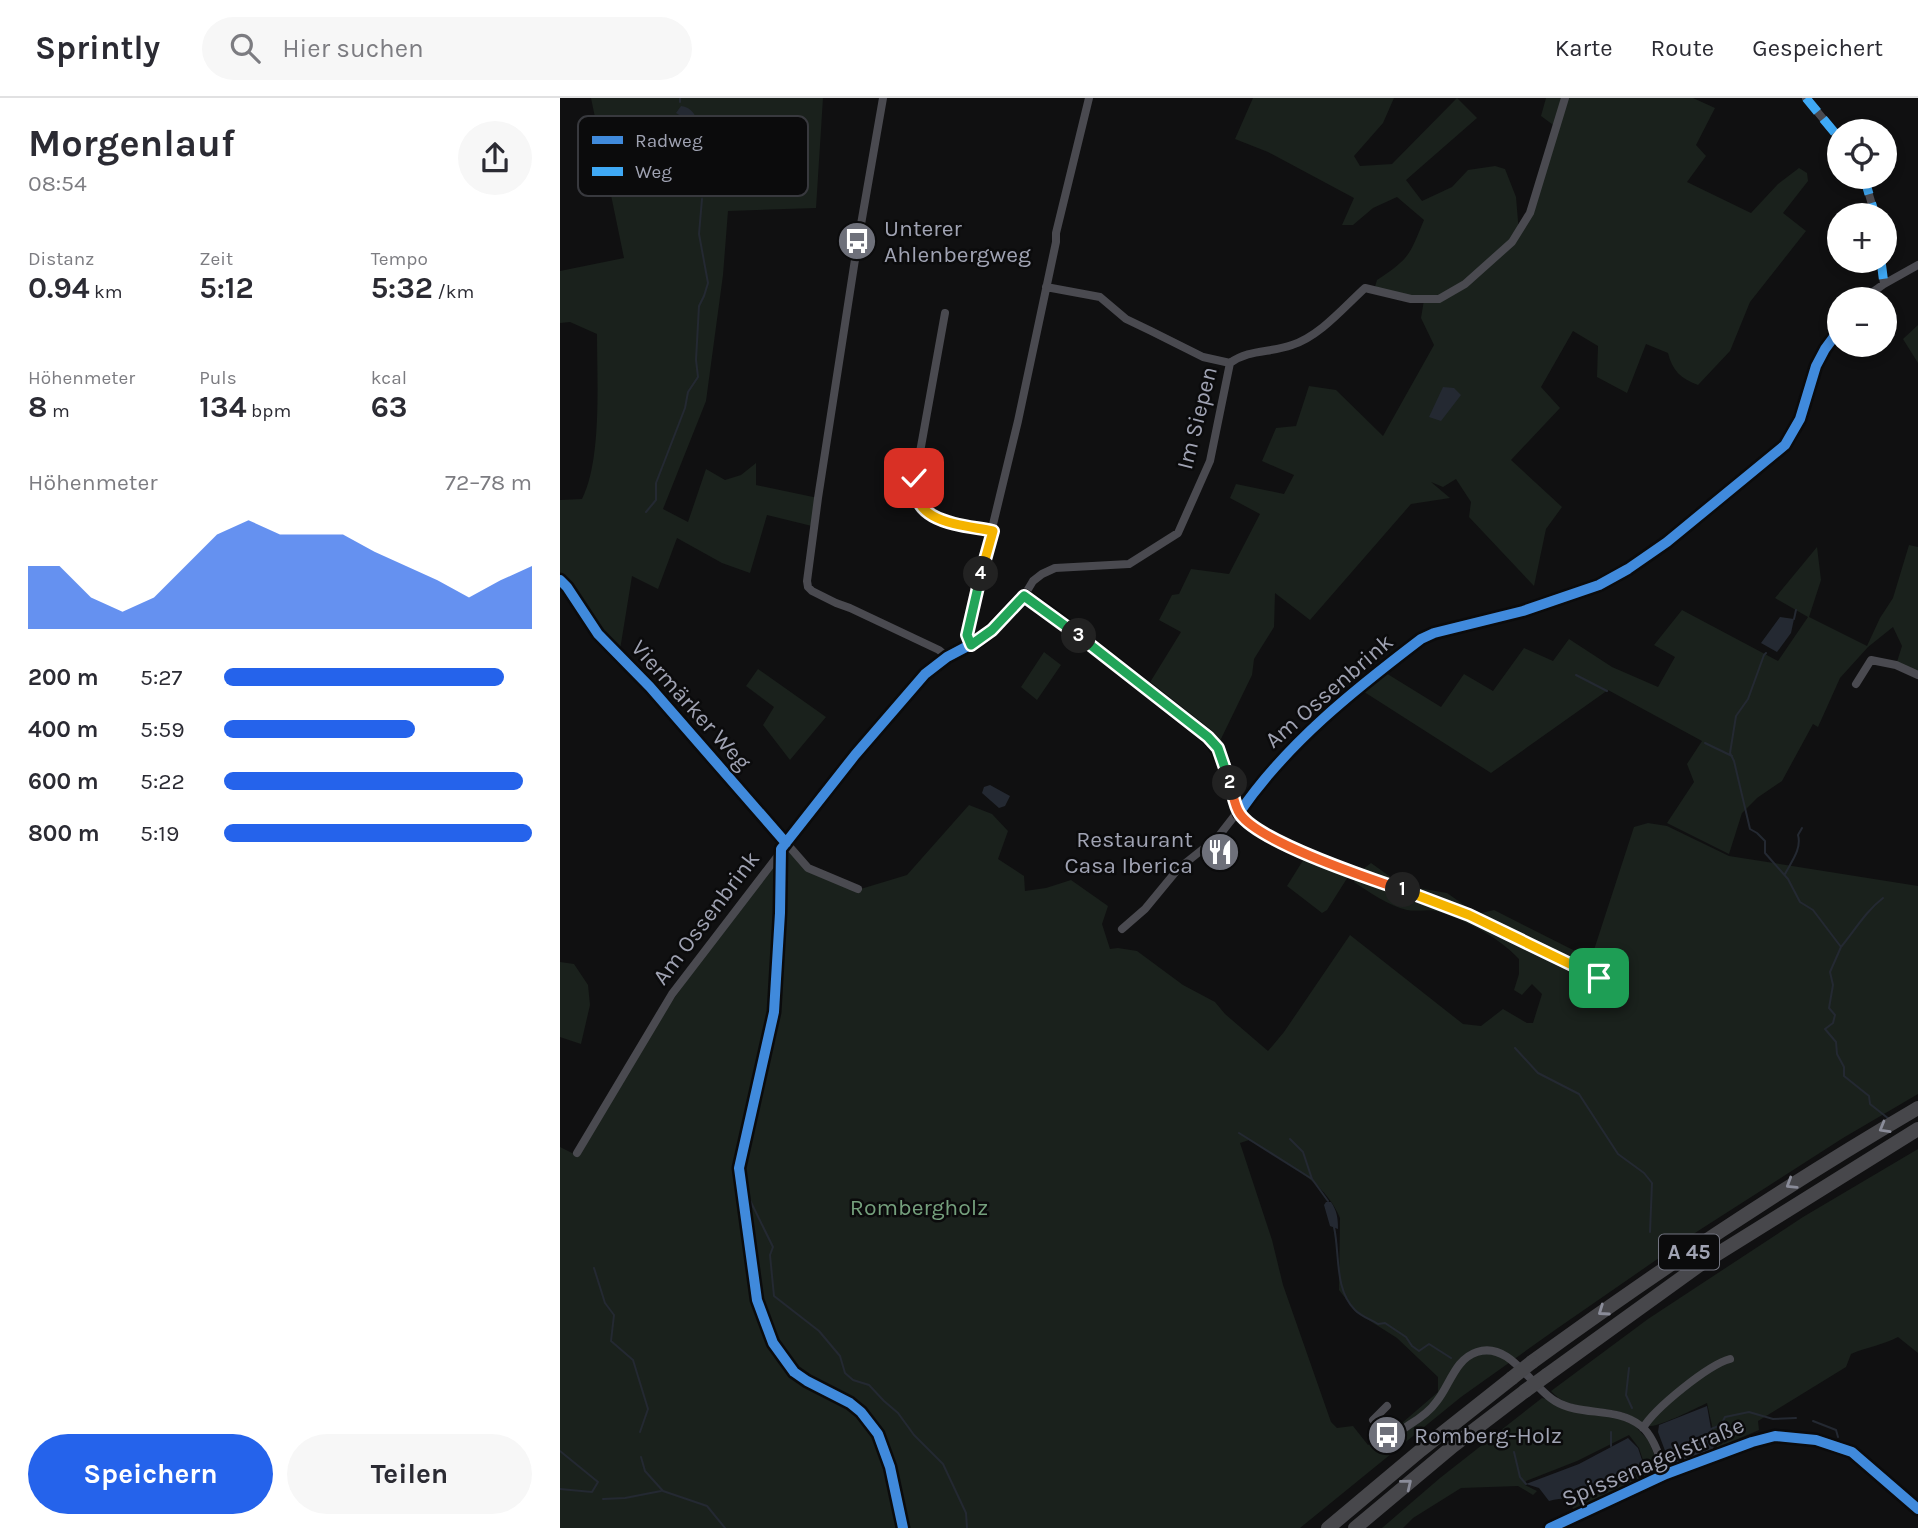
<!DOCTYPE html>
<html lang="de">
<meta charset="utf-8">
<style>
body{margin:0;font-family:Karla,sans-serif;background:#f7f7f7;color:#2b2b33;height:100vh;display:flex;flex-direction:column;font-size:26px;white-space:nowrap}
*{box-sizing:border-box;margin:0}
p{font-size:23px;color:#7c7c81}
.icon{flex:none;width:38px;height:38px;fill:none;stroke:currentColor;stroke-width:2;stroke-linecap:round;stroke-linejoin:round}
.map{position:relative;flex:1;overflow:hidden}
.sheet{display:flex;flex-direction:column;background:#fff;width:560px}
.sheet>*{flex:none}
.tools{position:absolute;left:1267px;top:21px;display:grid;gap:14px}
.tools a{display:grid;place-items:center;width:70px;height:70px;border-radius:50%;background:#fff;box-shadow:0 4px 10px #0003;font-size:35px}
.pin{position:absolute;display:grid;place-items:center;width:60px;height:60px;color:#fff;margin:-30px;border-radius:14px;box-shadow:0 4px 10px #0006}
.km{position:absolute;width:35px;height:35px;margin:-18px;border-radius:50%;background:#222;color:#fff;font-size:19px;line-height:35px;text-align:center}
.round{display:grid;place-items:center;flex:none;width:74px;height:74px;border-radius:37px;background:#f7f7f7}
.overview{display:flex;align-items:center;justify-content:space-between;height:119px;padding:0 28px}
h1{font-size:38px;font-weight:700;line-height:52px}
.figures{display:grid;grid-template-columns:repeat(3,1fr);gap:10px;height:119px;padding:7px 28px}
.figures div{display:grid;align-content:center}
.figures b{font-size:30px;font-weight:700}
.figures small{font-size:19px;font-weight:400}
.figures p{font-size:19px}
.chart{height:196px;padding:14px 28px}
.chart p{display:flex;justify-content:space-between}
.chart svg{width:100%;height:126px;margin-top:7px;fill:#2563eb;opacity:.7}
.action{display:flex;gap:14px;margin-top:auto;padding:14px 28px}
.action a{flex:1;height:80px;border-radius:42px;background:#2563eb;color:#fff;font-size:28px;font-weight:700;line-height:80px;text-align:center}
.action a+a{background:#f7f7f7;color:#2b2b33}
ul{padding:0 28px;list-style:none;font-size:23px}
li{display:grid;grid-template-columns:112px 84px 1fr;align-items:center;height:52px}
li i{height:18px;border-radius:9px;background:#2563eb}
header{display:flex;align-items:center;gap:42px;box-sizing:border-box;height:98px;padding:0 35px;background:#fff;border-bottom:2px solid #e1e1e2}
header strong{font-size:33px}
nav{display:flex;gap:38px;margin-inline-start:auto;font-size:24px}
.search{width:490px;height:63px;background:#f7f7f7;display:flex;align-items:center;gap:18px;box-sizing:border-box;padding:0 24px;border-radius:38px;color:#7c7c81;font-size:26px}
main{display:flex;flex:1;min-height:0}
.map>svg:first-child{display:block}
.green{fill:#1a211c;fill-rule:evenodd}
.water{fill:#242932}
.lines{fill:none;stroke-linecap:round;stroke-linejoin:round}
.stream{stroke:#242932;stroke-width:2}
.street{stroke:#4a4a50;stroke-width:8}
.highway{stroke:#47474b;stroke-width:14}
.highway-bridge{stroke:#47474b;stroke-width:14}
.quiet{stroke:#3fa9f5;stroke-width:9;stroke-dasharray:18 9;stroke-linecap:butt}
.cycleway-casing{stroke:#0b0b0c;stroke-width:15}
.cycleway{stroke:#408adc;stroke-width:10}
.oneway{stroke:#8a8c99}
.split-1-casing{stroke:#fff;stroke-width:14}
.split-2-casing{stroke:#fff;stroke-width:14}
.split-3-casing{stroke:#fff;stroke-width:14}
.split-4-casing{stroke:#fff;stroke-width:14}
.split-5-casing{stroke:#fff;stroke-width:14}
.split-1{stroke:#f5b400;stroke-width:9}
.split-2{stroke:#f0652b;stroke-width:9}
.split-3{stroke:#22a559;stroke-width:9}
.split-4{stroke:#22a559;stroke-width:9}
.split-5{stroke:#f5b400;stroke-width:9}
.labels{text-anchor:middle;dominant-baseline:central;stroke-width:5;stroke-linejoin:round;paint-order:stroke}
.shield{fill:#0b0b0c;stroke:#737581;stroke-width:2}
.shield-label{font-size:21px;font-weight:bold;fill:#a0a3b3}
.poi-label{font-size:23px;fill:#a0a3b3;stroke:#0b0b0c;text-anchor:start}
.street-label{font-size:23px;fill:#a0a3b3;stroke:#0b0b0c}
.park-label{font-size:23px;fill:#75a07d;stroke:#0b0b0c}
.key{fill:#0b0b0c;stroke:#38393e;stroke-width:2}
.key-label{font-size:19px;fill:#a0a3b3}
</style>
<header>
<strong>Sprintly</strong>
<div class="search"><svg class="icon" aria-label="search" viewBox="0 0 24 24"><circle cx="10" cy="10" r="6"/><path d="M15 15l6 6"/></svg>Hier suchen</div>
<nav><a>Karte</a><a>Route</a><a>Gespeichert</a></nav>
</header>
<main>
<section class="sheet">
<div class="overview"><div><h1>Morgenlauf</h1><p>08:54</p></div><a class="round"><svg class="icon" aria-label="share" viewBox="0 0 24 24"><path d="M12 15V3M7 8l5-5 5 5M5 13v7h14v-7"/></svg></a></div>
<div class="figures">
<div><p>Distanz</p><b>0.94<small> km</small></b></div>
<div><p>Zeit</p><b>5:12</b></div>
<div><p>Tempo</p><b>5:32<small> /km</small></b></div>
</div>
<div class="figures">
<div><p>Höhenmeter</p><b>8<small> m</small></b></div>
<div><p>Puls</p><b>134<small> bpm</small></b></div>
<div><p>kcal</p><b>63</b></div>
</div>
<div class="chart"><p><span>Höhenmeter</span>72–78 m</p>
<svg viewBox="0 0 160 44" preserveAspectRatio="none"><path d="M0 44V22L10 22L20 33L30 38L40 33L50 22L60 11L70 6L80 11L90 11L100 11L110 17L120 22L130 27L140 33L150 27L160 22V44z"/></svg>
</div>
<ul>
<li><b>200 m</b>5:27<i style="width:91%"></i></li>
<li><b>400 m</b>5:59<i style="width:62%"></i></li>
<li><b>600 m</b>5:22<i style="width:97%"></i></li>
<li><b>800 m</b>5:19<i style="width:100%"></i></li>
</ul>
<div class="action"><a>Speichern</a><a>Teilen</a></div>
</section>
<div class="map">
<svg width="1358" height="1430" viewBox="0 0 1358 1430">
<rect width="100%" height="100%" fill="#101011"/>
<!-- green -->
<path class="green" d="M31 0H263L256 110 168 113 163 177 146 303 103 411 128 424 146 371 165 382 181 377 196 365V387L258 400 256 429 207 417 190 475 162 465 117 440 98 491 72 478 59 558 0 482V402L22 401C42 362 37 281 37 236L10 224 0 225V173L64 160Z
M693 0H834L823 25 794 58 800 68 832 66 897 0 917 20 846 82 862 103 892 89 908 72 935 68 945 71 956 99 959 135 996 29 981 18 986 0H1133L1155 10 1136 47 1146 58 1127 84 1191 115 1218 86 1239 70 1247 75 1248 83 1223 115 1246 133 1190 204 1170 253 1138 287C1121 281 1112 272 1108 255L1086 246 1067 295 1037 279 1038 248 1013 233 981 289 1000 310 951 362 1002 409 986 431 974 488 909 419 911 404 896 381 883 389 871 384 890 400 851 406 750 522 715 495 714 529 694 561 692 577 659 645 651 634 589 586 621 534 599 522 612 497 619 496 631 471 669 476 700 416 670 400 676 386 724 396 734 377 702 363 716 330 736 328 749 288 776 292 823 338 874 247 861 220 864 202 814 192 817 182C850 160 849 158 864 122L837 99 813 110 793 127H782L794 100 708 54 675 41Z
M1358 227V265L1343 241Z
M1349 447 1358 449V577L1336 567 1342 548 1333 529 1308 549 1280 580 1258 629 1253 626 1222 683 1197 700 1182 715 1169 756 1107 725 1134 684 1127 666 1142 643 1048 592 931 675 798 590 821 572 881 609 904 576 933 593 964 550 993 563 1009 541 1052 569 1098 589 1115 559 1094 547 1122 512 1218 563 1248 519 1215 500 1257 449 1261 482 1249 519 1307 548 1320 520 1333 500Z
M484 554 501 567 477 602 461 589Z
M198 571 266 619 230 662 203 627 214 609 186 588Z
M409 707 432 716 448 733 438 761 464 778 465 793 486 790 511 782 548 808 542 826 550 851 558 850 577 853 623 887 655 904 665 916 708 953 724 934 790 837 903 926 921 928 943 911 967 925H973L982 896 972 886 962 897 954 892 959 876V861C938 839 909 824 880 814 870 810 858 814 847 812 829 808 809 794 794 784L802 772 811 765 832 780H841L858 790 887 795 917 816 934 812 1031 861 1074 729 1088 725 1107 728 1169 758 1358 788V996L1283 1040 1138 1133 995 1232 901 1299 740 1430H0V1049L18 1058 101 919 146 855 227 751 255 774 294 793 347 777ZM689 1042C722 1063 765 1082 780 1120L779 1192 796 1214 837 1240 878 1279V1294L835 1331 822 1330 820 1340 808 1347 793 1328 777 1330 771 1324 723 1187 712 1142 680 1045Z
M747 756 791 774 767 812 762 815 727 788Z
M0 864 14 866 28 887 30 907 21 946 0 939Z
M1358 1051V1255L1338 1239C1323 1247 1307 1249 1291 1256L1286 1269 1198 1323 1199 1332 1157 1350 1147 1305C1134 1311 1103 1327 1091 1328 1081 1329 1075 1319 1067 1316 1044 1307 1008 1314 991 1293L1088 1221 1243 1119Z
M982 1300 1054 1318 1075 1328 1088 1342 1100 1370 1098 1377 1028 1410 1013 1412 1012 1405C1018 1401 1026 1400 1033 1397 1052 1390 1069 1382 1086 1371L1079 1350 1069 1337 1017 1363 966 1383 965 1387 977 1393 973 1397 958 1388 901 1390 853 1420 843 1430H822L880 1380Z"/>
<!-- water -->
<path class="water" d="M121 8C132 9 138 19 137 29L124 35 126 21 116 15Z
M137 38 142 41 137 61 145 84 142 101 140 86 128 76 130 63 124 54 126 45Z
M883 289 894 290 901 297 881 323 869 319Z
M1220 519 1234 521 1231 535 1217 554 1201 545Z
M430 687 450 698 445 708 439 710 422 695 424 689Z
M766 1104H771C777 1113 778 1120 778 1131L770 1128 764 1107Z
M1147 1308 1154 1348 1153 1351 1114 1366H1110L1098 1334 1099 1327Z
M1068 1340 1078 1350 1084 1368V1371C1066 1380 1048 1392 1028 1397 1015 1401 1002 1399 989 1403L979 1390 966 1386 1019 1366Z"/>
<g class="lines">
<!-- stream -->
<path class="stream" d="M120 0V4
M86 414 96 402V385L125 310 128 294 138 279 136 262 139 208 144 198 148 185 139 136 142 101
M1234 521 1236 512
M1206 555 1204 557 1188 601 1176 618 1170 655 1174 663 1190 731 1197 735 1205 743V755L1228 781 1240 804 1253 812 1281 849 1270 874 1273 887 1269 910 1275 917 1273 925 1265 931 1276 944 1277 956 1284 969V978L1309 998 1310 1006 1329 1021
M1016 577 1047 593
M1145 645 1172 658
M1225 776C1231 764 1242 751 1238 737L1242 730
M1281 849C1295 832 1306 813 1323 800
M955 950 978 975 1019 996 1058 1056 1084 1075 1092 1085 1090 1134
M200 991 204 982
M197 1002 185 1062 184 1090 213 1149 210 1157 214 1198 259 1233 280 1258 285 1275 293 1282 309 1287 324 1303 338 1315 354 1337 383 1366 406 1415 407 1430
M679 1035 752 1081 768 1103
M730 1041 743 1054 752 1081
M774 1129C780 1156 774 1191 795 1212 802 1219 810 1221 818 1226L825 1225 846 1239 852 1248 859 1253 869 1246 891 1260
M34 1170 45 1205 54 1217 51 1243 73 1262 88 1311 80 1334
M1069 1270 1066 1297 1072 1310
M1253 1323 1276 1332 1278 1339
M1151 1331 1161 1327 1165 1319 1189 1314 1213 1321 1236 1320
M1051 1334V1348
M0 1353 38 1384 32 1394 0 1391
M954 1354 960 1379 966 1386
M81 1359 85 1373 103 1393 147 1408 165 1430
M43 1401 65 1400 101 1393"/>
<!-- street -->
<path class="street" d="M323 0 296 155 258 400 247 483 248 489 252 493 276 505 290 510 379 552 387 559
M1246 0 1279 40
M1304 79 1315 117
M1321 163 1324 186
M486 189 540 199 566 221 591 233 643 259 670 265
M1303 201 1324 186 1358 167
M385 215 353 393C364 426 403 427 433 433
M0 482 7 489 38 536 90 589 248 770 298 791
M464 498 493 517 648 639 658 650 663 663 679 715 694 730 747 756 909 817 1039 880
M411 547 407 538 413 509 458 323 496 144V135L529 0
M1296 586 1311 562 1336 567 1358 577
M562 831 585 811 618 771 658 739 708 675 765 618 861 541 874 535 963 513 1039 487 1068 471 1107 444 1225 347 1240 321 1256 268 1265 251 1279 232
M17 1055 112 896 295 657 365 576 387 559 423 540 464 498 473 483 482 476 495 470 569 466 618 435 650 363 670 265C689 251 710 255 732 247 760 238 784 209 805 190L851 201H879L905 186 952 144 970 115 1005 0
M827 1308 813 1322 824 1334C834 1337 841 1333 849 1327 859 1321 870 1313 877 1303 890 1287 895 1261 917 1254 950 1243 971 1289 995 1303 1021 1319 1056 1308 1081 1328 1094 1338 1100 1361 1106 1376
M1083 1330C1095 1310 1148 1267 1170 1261
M990 1430 1106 1376 1192 1344 1215 1338 1256 1342 1292 1354 1358 1411"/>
<!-- highway -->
<path class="highway" d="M972 1264C1097 1173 1225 1088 1358 1010
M987 1277 1138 1168 1358 1031
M768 1430 861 1352 952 1280
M795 1430 893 1348 965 1293"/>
<!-- highway-bridge -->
<path class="highway-bridge" d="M952 1280 972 1264
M965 1293 987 1277"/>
<!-- quiet -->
<path class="quiet" d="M1246 0 1279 40
M1304 79 1315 117
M1321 163 1324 186"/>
<!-- cycleway casing -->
<g class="cycleway-casing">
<path id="cycleway" d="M0 482 7 489 38 536 90 589 226 745
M679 715C727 645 794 592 861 541L874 535 963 513 1039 487 1068 471 1107 444 1225 347 1240 321 1256 268 1265 251 1279 232
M343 1430 330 1369 318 1336 301 1314 290 1305 247 1283 234 1274 213 1245 197 1202 179 1070 214 914 220 815 221 751 295 657 365 576 387 559 423 540 464 498 493 517 648 639C666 660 671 689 679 715
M990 1430 1106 1376 1192 1344 1215 1338 1256 1342 1292 1354 1358 1411"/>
</g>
<!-- cycleway -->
<use href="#cycleway" class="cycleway"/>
</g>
<!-- one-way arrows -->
<defs><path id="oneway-chevron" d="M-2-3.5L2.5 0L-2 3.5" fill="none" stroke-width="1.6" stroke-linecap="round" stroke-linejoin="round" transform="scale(1.75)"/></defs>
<g class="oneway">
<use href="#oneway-chevron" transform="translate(1324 1030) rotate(150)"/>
<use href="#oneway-chevron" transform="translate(1231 1086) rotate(148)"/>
<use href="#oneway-chevron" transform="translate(1043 1213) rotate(145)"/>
<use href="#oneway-chevron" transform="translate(847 1386) rotate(-39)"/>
</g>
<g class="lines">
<!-- split-1 casing -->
<g class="split-1-casing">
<path id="split-1" d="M843 792 909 817 1039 880"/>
</g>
<!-- split-2 casing -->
<g class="split-2-casing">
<path id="split-2" d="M670 685C673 694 674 708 680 716 699 744 808 780 843 792"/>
</g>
<!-- split-3 casing -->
<g class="split-3-casing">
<path id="split-3" d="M519 538 648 639 658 650 670 685"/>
</g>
<!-- split-4 casing -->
<g class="split-4-casing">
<path id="split-4" d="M421 476 407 537 411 547 432 532 464 498 519 538"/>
</g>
<!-- split-5 casing -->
<g class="split-5-casing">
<path id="split-5" d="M354 380C351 426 399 426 433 433L421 476"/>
</g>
<!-- split-1 -->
<use href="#split-1" class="split-1"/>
<!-- split-2 -->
<use href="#split-2" class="split-2"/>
<!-- split-3 -->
<use href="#split-3" class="split-3"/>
<!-- split-4 -->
<use href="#split-4" class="split-4"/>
<!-- split-5 -->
<use href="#split-5" class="split-5"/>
</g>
<!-- icons -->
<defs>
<g id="bus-disc" transform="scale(2.0125)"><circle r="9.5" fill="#6e707a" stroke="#0b0b0c"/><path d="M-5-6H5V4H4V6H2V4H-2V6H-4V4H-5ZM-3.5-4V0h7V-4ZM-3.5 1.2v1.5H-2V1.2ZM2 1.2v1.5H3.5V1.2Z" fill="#fff"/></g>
<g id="restaurant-disc" transform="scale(2.0125)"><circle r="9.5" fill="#6e707a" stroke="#0b0b0c"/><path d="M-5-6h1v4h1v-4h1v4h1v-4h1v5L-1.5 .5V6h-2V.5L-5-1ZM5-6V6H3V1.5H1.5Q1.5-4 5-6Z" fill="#fff"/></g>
</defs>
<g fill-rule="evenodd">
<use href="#bus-disc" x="297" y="143"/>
<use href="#restaurant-disc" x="660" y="754"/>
<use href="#bus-disc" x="827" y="1337"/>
</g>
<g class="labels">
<!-- shield labels -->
<rect class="shield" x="1099" y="1136.5" width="60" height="35" rx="5"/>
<g class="shield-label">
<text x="1129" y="1154">A 45</text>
</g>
<!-- poi labels -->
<g class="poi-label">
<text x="324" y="130">Unterer<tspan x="324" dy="26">Ahlenbergweg</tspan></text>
<text x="633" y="741" text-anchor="end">Restaurant<tspan x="633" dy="26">Casa Iberica</tspan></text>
<text x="854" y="1337">Romberg-Holz</text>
</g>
<!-- street labels -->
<g class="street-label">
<text transform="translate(637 320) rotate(-76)">Im Siepen</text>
<text transform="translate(769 593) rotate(-41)">Am Ossenbrink</text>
<text transform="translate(131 607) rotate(48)">Viermärker Weg</text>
<text transform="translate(146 820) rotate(-53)">Am Ossenbrink</text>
<text transform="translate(1093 1364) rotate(-23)">Spissenagelstraße</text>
</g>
<!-- park labels -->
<g class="park-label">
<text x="359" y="1109">Rombergholz</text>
</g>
</g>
<!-- legend -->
<rect x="18" y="18" width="230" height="80" rx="10" class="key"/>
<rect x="32" y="38" width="31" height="8" fill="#408adc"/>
<rect x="32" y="69" width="31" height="9" fill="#3fa9f5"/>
<g class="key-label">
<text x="75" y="49">Radweg</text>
<text x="75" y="80">Weg</text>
</g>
</svg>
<div class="tools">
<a><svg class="icon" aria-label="locate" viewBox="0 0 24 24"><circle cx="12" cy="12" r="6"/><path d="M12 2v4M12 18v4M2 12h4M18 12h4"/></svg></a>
<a>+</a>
<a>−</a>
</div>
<div class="pin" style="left:1039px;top:880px;background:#1e9e55"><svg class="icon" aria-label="arrive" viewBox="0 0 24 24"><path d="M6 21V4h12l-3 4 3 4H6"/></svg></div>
<div class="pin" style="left:354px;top:380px;background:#d93025"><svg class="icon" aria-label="check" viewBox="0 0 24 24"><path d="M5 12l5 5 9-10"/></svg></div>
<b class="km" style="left:843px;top:792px">1</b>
<b class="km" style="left:670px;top:685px">2</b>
<b class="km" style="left:519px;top:538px">3</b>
<b class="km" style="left:421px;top:476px">4</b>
</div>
</main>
